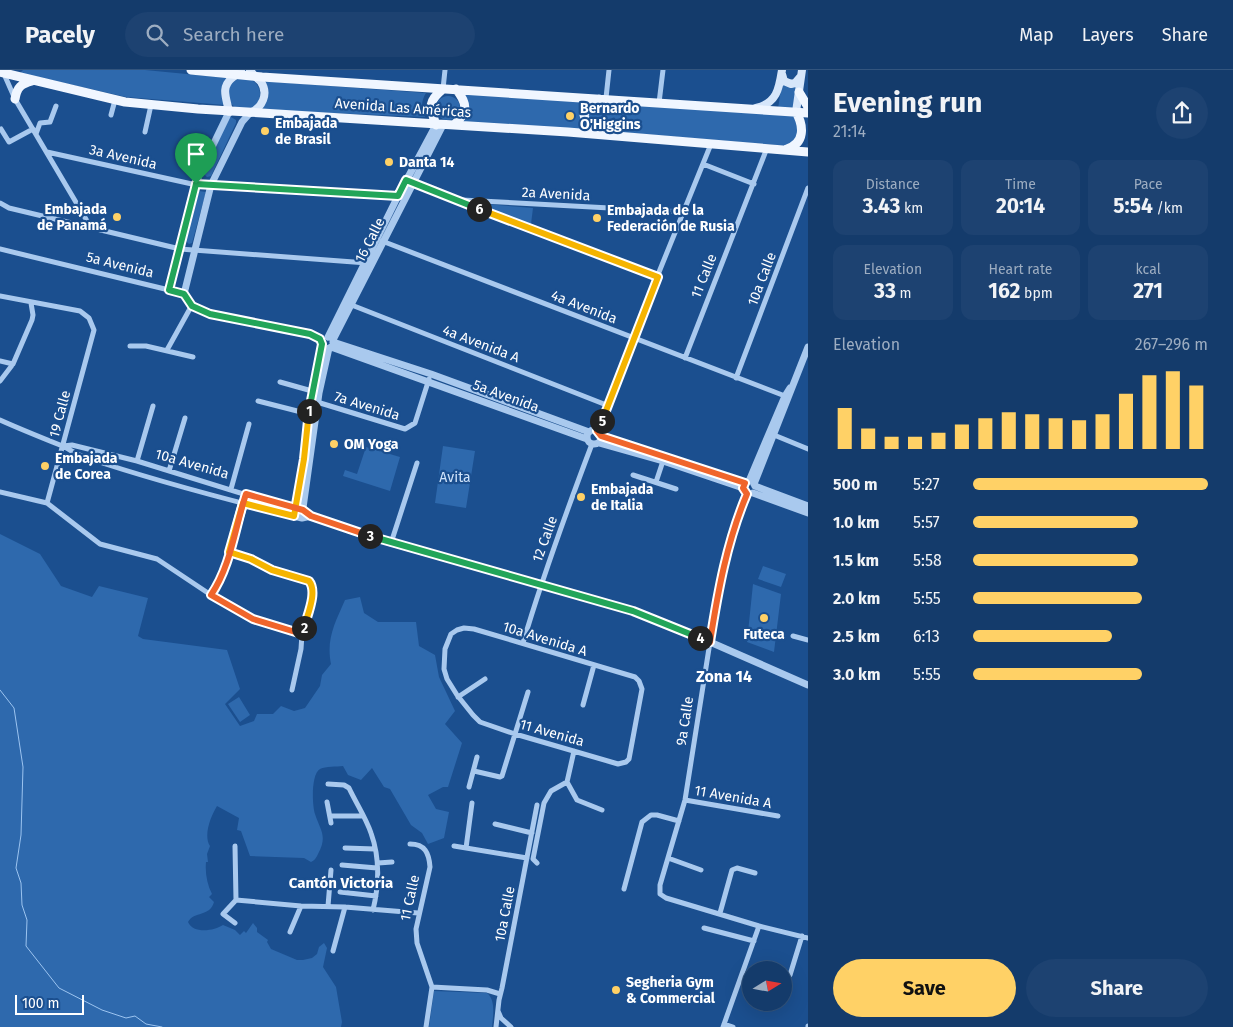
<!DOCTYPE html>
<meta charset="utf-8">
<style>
body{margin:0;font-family:"Fira Sans",sans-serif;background:#1d4271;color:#f1f3f6;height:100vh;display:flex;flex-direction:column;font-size:19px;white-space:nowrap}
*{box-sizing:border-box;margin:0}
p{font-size:16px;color:#9dadc1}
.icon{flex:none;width:28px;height:28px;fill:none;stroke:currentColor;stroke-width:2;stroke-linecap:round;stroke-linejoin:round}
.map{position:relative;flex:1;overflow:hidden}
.drawer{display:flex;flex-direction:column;background:#143b6b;width:425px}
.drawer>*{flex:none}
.needle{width:32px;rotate:79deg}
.fabs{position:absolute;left:742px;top:891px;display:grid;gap:10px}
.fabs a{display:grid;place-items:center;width:50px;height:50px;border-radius:50%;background:#143b6b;box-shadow:0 5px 20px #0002,0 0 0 1px #33557e;font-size:25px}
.scale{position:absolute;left:15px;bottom:12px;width:69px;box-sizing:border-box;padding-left:5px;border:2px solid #fff;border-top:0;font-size:14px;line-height:18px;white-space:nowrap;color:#fff;-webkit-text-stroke:4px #1b4f8f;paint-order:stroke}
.pin{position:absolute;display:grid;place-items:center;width:42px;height:42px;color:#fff;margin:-51px -21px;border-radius:50% 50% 50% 0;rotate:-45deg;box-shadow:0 0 5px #0007}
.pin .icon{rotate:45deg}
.km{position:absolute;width:25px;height:25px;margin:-12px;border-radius:50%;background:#222;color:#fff;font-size:14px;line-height:25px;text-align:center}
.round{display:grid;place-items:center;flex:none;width:52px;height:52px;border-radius:26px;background:#1d4271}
.overview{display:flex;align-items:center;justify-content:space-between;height:85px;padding:0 25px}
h1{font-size:28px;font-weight:700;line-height:38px}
.stats{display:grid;grid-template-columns:repeat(3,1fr);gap:8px;height:85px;padding:5px 25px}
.stats div{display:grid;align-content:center;border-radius:12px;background:#1d4271;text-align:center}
.stats b{font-size:21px;font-weight:700}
.stats small{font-size:14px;font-weight:400}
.stats p{font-size:14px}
.chart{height:140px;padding:10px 25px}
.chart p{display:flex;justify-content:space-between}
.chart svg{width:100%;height:90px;margin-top:5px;stroke:#ffd166;stroke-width:6}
.primary-button{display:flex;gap:10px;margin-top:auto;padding:10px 25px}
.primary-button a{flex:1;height:58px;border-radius:30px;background:#ffd166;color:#111;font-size:20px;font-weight:700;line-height:58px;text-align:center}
.primary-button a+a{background:#1d4271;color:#f1f3f6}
ul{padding:0 25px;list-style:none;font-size:16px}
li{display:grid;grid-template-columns:80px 60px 1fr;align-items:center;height:38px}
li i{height:12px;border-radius:6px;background:#ffd166}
header{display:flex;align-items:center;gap:30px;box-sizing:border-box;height:70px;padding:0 25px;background:#143b6b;border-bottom:1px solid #33557e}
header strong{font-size:24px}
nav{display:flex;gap:28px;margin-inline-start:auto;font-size:18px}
.search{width:350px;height:45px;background:#1d4271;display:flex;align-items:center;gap:12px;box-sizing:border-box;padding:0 18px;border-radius:28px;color:#9dadc1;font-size:19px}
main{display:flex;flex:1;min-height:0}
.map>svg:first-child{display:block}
.green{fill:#2e69ad}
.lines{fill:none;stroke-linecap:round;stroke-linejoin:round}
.stream{stroke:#9cc4f0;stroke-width:1}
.minor{stroke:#a9c9ee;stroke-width:5}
.tertiary{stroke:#a9c9ee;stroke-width:7}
.secondary{stroke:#d6e6fa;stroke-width:8}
.primary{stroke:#f0f6ff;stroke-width:9}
.split-1-casing{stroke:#fff;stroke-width:10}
.split-2-casing{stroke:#fff;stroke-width:10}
.split-3-casing{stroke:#fff;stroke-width:10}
.split-4-casing{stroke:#fff;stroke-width:10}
.split-5-casing{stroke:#fff;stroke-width:10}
.split-6-casing{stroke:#fff;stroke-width:10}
.split-7-casing{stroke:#fff;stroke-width:10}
.split-1{stroke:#22a559;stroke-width:6}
.split-2{stroke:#f5b400;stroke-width:6}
.split-3{stroke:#f0652b;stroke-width:6}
.split-4{stroke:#22a559;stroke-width:6}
.split-5{stroke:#f0652b;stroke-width:6}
.split-6{stroke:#f5b400;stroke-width:6}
.split-7{stroke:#22a559;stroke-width:6}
.poi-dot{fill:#ffd166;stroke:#1b4f8f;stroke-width:2}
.labels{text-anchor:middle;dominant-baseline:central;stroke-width:4.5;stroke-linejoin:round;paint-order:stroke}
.street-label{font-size:14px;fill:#fff;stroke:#1b4f8f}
.poi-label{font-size:14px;font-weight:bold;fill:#fff;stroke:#1b4f8f;text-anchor:start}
.park-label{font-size:14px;fill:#cfe3fa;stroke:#1b4f8f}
.neighbourhood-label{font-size:15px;font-weight:bold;fill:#fff;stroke:#1b4f8f}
.quarter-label{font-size:16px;font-weight:bold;fill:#fff;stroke:#1b4f8f}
</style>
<header>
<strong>Pacely</strong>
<div class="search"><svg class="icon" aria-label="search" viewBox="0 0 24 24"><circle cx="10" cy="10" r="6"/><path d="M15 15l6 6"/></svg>Search here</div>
<nav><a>Map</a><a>Layers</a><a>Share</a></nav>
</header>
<main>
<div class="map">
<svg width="808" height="957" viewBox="0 0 808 957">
<rect width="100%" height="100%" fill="#1b4f8f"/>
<!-- green -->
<path class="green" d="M23 0H145L228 8C222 18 219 25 225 35L126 27 20 3Z
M228 24a16 16 0 1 1 32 0a16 16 0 1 1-32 0Z
M263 11 426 23C421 31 421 38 425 47L261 40Z
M782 12 797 15 795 40 778 39Z
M464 24 588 31V60L461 53Z
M436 38a12 12 0 1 1 24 0a12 12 0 1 1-24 0Z
M594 32 795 46 798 52V67L788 76 594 60 589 56 587 39Z
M231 47 236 50V53L211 106 207 107 204 104V101L229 48Z
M199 121 206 122 192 173 189 174 186 171Z
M472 133 533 138 531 154Z
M443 376 475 381 466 438 435 433Z
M366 377 400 387 390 421 343 406 345 400 357 404Z
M0 464 40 484 61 516 92 527 99 516 148 528 138 566 143 569 227 580 240 619 225 634 240 656 254 651 257 644H273L281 636 294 641 305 638 320 616 322 605 331 594C326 569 335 553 345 530L360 527 364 543 378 552H416L419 576 435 585 439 607 455 641 445 654 462 673 448 717H443L428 725 436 739 449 742 444 768 428 774 422 763 411 755 390 719 384 717 372 698 361 710 348 705 343 696C336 697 326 696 320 699 311 704 312 735 315 744 320 760 328 766 318 784 316 788 315 790 311 792L304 788 250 786 241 761 237 760 239 748 217 736C211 746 203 765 210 776L207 784 208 792H206C205 803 207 814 212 824L209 827 214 832C210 847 194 841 188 852 193 864 214 861 223 855L235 860 240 865 244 861 246 863 253 853 257 858V862L268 870 267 872 271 879 297 890H303L312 888 317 884 319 877 324 873 327 878 323 897 336 917 342 952 341 957H0Z
M763 496 786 504 781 517 758 509Z
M753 514 781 524 774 582 747 572Z
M239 627 250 645 240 652 228 634Z
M434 921 487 923C496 930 493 946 492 957H429Z"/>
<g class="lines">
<!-- stream -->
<path class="stream" d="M0 620 14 638 23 697 21 765 16 798 21 813 22 835 27 850 26 876 59 918 102 940 126 948 135 946 146 954 162 957"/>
<!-- minor -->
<path class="minor" d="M4 4 15 29 90 156
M443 19 445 0
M606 28 609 0
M659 33 663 0
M111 45 115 30
M1 59 9 72 33 59
M145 62 151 35
M36 64 40 53 50 52 56 36
M47 82 192 114 400 127
M703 94 754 114
M411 112 657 207
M462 130 684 142
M0 133 9 138 180 179 367 193
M382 171 785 326
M0 179 169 220
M0 226 80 241 89 248 94 260 47 433
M349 234 609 336
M130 276H146L193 287
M167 280 192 235
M685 288 767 78
M0 291 13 294
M736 308 808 118
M0 311 13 294 32 250 33 245 31 233
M280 312 312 321
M258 331 309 344
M317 332 405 359 415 353 429 309
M0 350C20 359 40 367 60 375 68 378 75 384 84 387 153 410 224 429 294 446
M597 361 609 336 657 207 711 74
M772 362 774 365 808 379
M63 376 72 375 137 391 266 431 296 438
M137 391 153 336
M169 401 185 348
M633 405 676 419
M656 412 663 391
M231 419 249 354
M0 422 47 433 100 474 157 489 211 525 253 549 302 564
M391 473 417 393
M229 482 251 489 272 500 304 508 312 514 313 523 302 564 301 579 292 620
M211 525C231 496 235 457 246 424
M464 558 474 559 635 607 639 611 642 619 629 689 626 692 618 694 515 664 480 652 473 645 457 625 447 609 444 599 445 579 451 564 457 560Z
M793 566 808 570
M710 572 685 730 660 815V824L666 828 759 856 808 868
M523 573C543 505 567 440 592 374
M458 627 485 609
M583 635 594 595
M574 681 567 712 577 730 602 740
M474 701 500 707 502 706 528 622
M328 714 344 715 349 718C356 733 366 748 371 763 380 788 379 815 373 840
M469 717 477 687
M685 730 778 746
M327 732 331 753
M330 746H362
M495 754 532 763
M410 774C425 774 429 783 430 797L416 859 417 873 432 917 426 957
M235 776 236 830 223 844 235 853
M454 776 527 788
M345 778 375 779
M466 778 472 733
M668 788 701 800
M378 793 392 792
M537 793 533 789 544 733 551 721 567 712
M342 795 377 798
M298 816H330
M624 819 642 752 651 745H657L679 751
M340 822 376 826
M236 830 301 836 345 837 418 843
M328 836 331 800
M720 843 732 800 737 798 755 803
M704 858 754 871
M290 862 301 836
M333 881 345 837
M790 905 802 866
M432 917 487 920 500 924
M498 941 501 948 511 957
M724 954 733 957
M496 957 499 930 502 918 537 735
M723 957 759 856
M808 957V956"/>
<!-- tertiary -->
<path class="tertiary" d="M229 42 199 104 169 220 184 224 192 235 210 244 310 264 319 268 322 272
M184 224 211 115 242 52 250 43
M328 267 398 126 436 55
M333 270 443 55
M333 272 431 304 589 362
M331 277 587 369
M587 367a7 7 0 1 1 14 0a7 7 0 1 1-14 0Z
M601 366 745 413
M599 373 663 391 743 418
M749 411 785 326 790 318
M754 414 808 277
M755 416 808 436
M753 423 808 443
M296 438 303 440 311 446 391 473 633 541 710 572 808 615
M302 445 319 323 329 278
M311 446 302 448 294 446 304 389 312 321 322 274
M710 572C718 522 727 470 747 424"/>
<!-- secondary -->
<path class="secondary" d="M782 4 784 11 791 14 795 13 801 6
M756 38C777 33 779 19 782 0
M229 42C227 29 220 18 232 8 236 5 238 5 241 0
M796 42 802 0
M250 43C262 38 269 24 261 12 257 8 253 5 250 0"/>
<!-- primary -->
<path class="primary" d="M191 0 262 7 808 43
M0 2 125 32 198 39 568 62 808 82
M799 22 808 37
M15 29C17 17 21 14 32 11
M599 29 589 33 584 45 588 58 599 63
M436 55C430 37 427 32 443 19
M454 55C468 42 468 34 456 19
M787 79C805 73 804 56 796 42"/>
</g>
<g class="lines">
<!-- split-1 casing -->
<g class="split-1-casing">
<path id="split-1" d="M196 114 169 220 184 224 192 236 210 244 310 264 320 269 322 274 309 341"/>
</g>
<!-- split-2 casing -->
<g class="split-2-casing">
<path id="split-2" d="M304 558C307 545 318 522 309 511L272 500 251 489 229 482 243 433 294 446 304 389 309 341"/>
</g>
<!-- split-3 casing -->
<g class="split-3-casing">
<path id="split-3" d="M304 558 302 564 253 549 211 525C231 496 235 457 246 424L303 440 311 446 370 466"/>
</g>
<!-- split-4 casing -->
<g class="split-4-casing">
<path id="split-4" d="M370 466 633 541 700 568"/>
</g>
<!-- split-5 casing -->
<g class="split-5-casing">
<path id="split-5" d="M602 351 597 361 601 366 745 413 743 418 747 424C727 471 718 521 710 572L700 568"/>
</g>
<!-- split-6 casing -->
<g class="split-6-casing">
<path id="split-6" d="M479 139 658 207 602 351"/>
</g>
<!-- split-7 casing -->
<g class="split-7-casing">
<path id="split-7" d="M196 114 398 126 406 110 479 139"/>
</g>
<!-- split-1 -->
<use href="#split-1" class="split-1"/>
<!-- split-2 -->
<use href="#split-2" class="split-2"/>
<!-- split-3 -->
<use href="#split-3" class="split-3"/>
<!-- split-4 -->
<use href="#split-4" class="split-4"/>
<!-- split-5 -->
<use href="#split-5" class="split-5"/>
<!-- split-6 -->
<use href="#split-6" class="split-6"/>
<!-- split-7 -->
<use href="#split-7" class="split-7"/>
</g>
<!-- markers -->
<g class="poi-dot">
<circle cx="570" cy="46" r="5"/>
<circle cx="265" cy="61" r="5"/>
<circle cx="389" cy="92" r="5"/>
<circle cx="117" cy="147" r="5"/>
<circle cx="597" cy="148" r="5"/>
<circle cx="334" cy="374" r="5"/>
<circle cx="45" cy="396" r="5"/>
<circle cx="581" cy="427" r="5"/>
<circle cx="764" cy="548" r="5"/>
<circle cx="616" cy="920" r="5"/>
</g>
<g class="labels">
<!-- street labels -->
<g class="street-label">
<text transform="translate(403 38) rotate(4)">Avenida Las Américas</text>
<text transform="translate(123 87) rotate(13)">3a Avenida</text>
<text transform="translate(556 124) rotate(3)">2a Avenida</text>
<text transform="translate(370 170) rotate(-63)">16 Calle</text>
<text transform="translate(120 195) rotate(14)">5a Avenida</text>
<text transform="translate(704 206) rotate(-68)">11 Calle</text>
<text transform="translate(762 209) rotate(-69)">10a Calle</text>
<text transform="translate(584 237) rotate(21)">4a Avenida</text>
<text transform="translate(481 274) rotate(21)">4a Avenida A</text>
<text transform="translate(506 326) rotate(20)">5a Avenida</text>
<text transform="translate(367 336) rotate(17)">7a Avenida</text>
<text transform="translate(60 344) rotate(-75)">19 Calle</text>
<text transform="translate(192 394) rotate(16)">10a Avenida</text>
<text transform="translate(545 469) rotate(-70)">12 Calle</text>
<text transform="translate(545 569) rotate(17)">10a Avenida A</text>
<text transform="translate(685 651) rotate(-81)">9a Calle</text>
<text transform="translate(552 663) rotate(16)">11 Avenida</text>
<text transform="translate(733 727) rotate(10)">11 Avenida A</text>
<text transform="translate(410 828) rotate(-78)">11 Calle</text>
<text transform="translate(505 844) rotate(-79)">10a Calle</text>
</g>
<!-- poi labels -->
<g class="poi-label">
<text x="580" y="38">Bernardo<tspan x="580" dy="16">O'Higgins</tspan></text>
<text x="275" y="53">Embajada<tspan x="275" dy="16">de Brasil</tspan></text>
<text x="399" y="92">Danta 14</text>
<text x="107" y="139" text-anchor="end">Embajada<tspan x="107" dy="16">de Panamá</tspan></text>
<text x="607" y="140">Embajada de la<tspan x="607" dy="16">Federación de Rusia</tspan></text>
<text x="344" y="374">OM Yoga</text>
<text x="55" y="388">Embajada<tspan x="55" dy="16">de Corea</tspan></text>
<text x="591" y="419">Embajada<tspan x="591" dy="16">de Italia</tspan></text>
<text x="764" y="564" text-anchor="middle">Futeca</text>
<text x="626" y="912">Segheria Gym<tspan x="626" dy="16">&amp; Commercial</tspan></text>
</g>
<!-- park labels -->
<g class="park-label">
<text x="455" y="407">Avita</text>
</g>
<!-- neighbourhood labels -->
<g class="neighbourhood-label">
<text x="341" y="813">Cantón Victoria</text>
</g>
<!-- quarter labels -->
<g class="quarter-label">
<text x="724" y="606">Zona 14</text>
</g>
</g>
</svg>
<div class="fabs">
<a><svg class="needle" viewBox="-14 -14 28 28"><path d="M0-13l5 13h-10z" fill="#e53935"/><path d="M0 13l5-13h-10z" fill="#9dadc1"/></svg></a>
</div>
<div class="scale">100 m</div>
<div class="pin" style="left:196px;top:114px;background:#1e9e55"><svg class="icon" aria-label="arrive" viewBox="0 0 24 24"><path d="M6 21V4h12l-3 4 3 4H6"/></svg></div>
<b class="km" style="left:309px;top:341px">1</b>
<b class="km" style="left:304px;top:558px">2</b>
<b class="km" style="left:370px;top:466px">3</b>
<b class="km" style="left:700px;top:568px">4</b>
<b class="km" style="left:602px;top:351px">5</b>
<b class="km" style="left:479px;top:139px">6</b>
</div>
<section class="drawer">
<div class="overview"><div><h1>Evening run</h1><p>21:14</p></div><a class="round"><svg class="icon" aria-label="share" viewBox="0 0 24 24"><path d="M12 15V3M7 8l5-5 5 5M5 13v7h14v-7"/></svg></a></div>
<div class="stats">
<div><p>Distance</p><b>3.43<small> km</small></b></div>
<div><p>Time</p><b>20:14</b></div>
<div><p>Pace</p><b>5:54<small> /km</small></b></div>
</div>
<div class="stats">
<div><p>Elevation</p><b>33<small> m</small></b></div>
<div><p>Heart rate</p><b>162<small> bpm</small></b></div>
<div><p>kcal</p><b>271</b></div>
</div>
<div class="chart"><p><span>Elevation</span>267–296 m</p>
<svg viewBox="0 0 160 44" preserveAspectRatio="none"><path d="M5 44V24M15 44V34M25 44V38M35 44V38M45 44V36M55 44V32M65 44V29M75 44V26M85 44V27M95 44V29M105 44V30M115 44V27M125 44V17M135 44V8M145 44V6M155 44V13"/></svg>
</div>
<ul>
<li><b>500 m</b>5:27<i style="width:100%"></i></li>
<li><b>1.0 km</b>5:57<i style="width:70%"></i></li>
<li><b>1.5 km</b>5:58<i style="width:70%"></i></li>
<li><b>2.0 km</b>5:55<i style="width:72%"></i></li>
<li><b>2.5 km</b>6:13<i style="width:59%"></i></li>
<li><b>3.0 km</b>5:55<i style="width:72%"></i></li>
</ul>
<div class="primary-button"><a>Save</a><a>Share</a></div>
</section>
</main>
